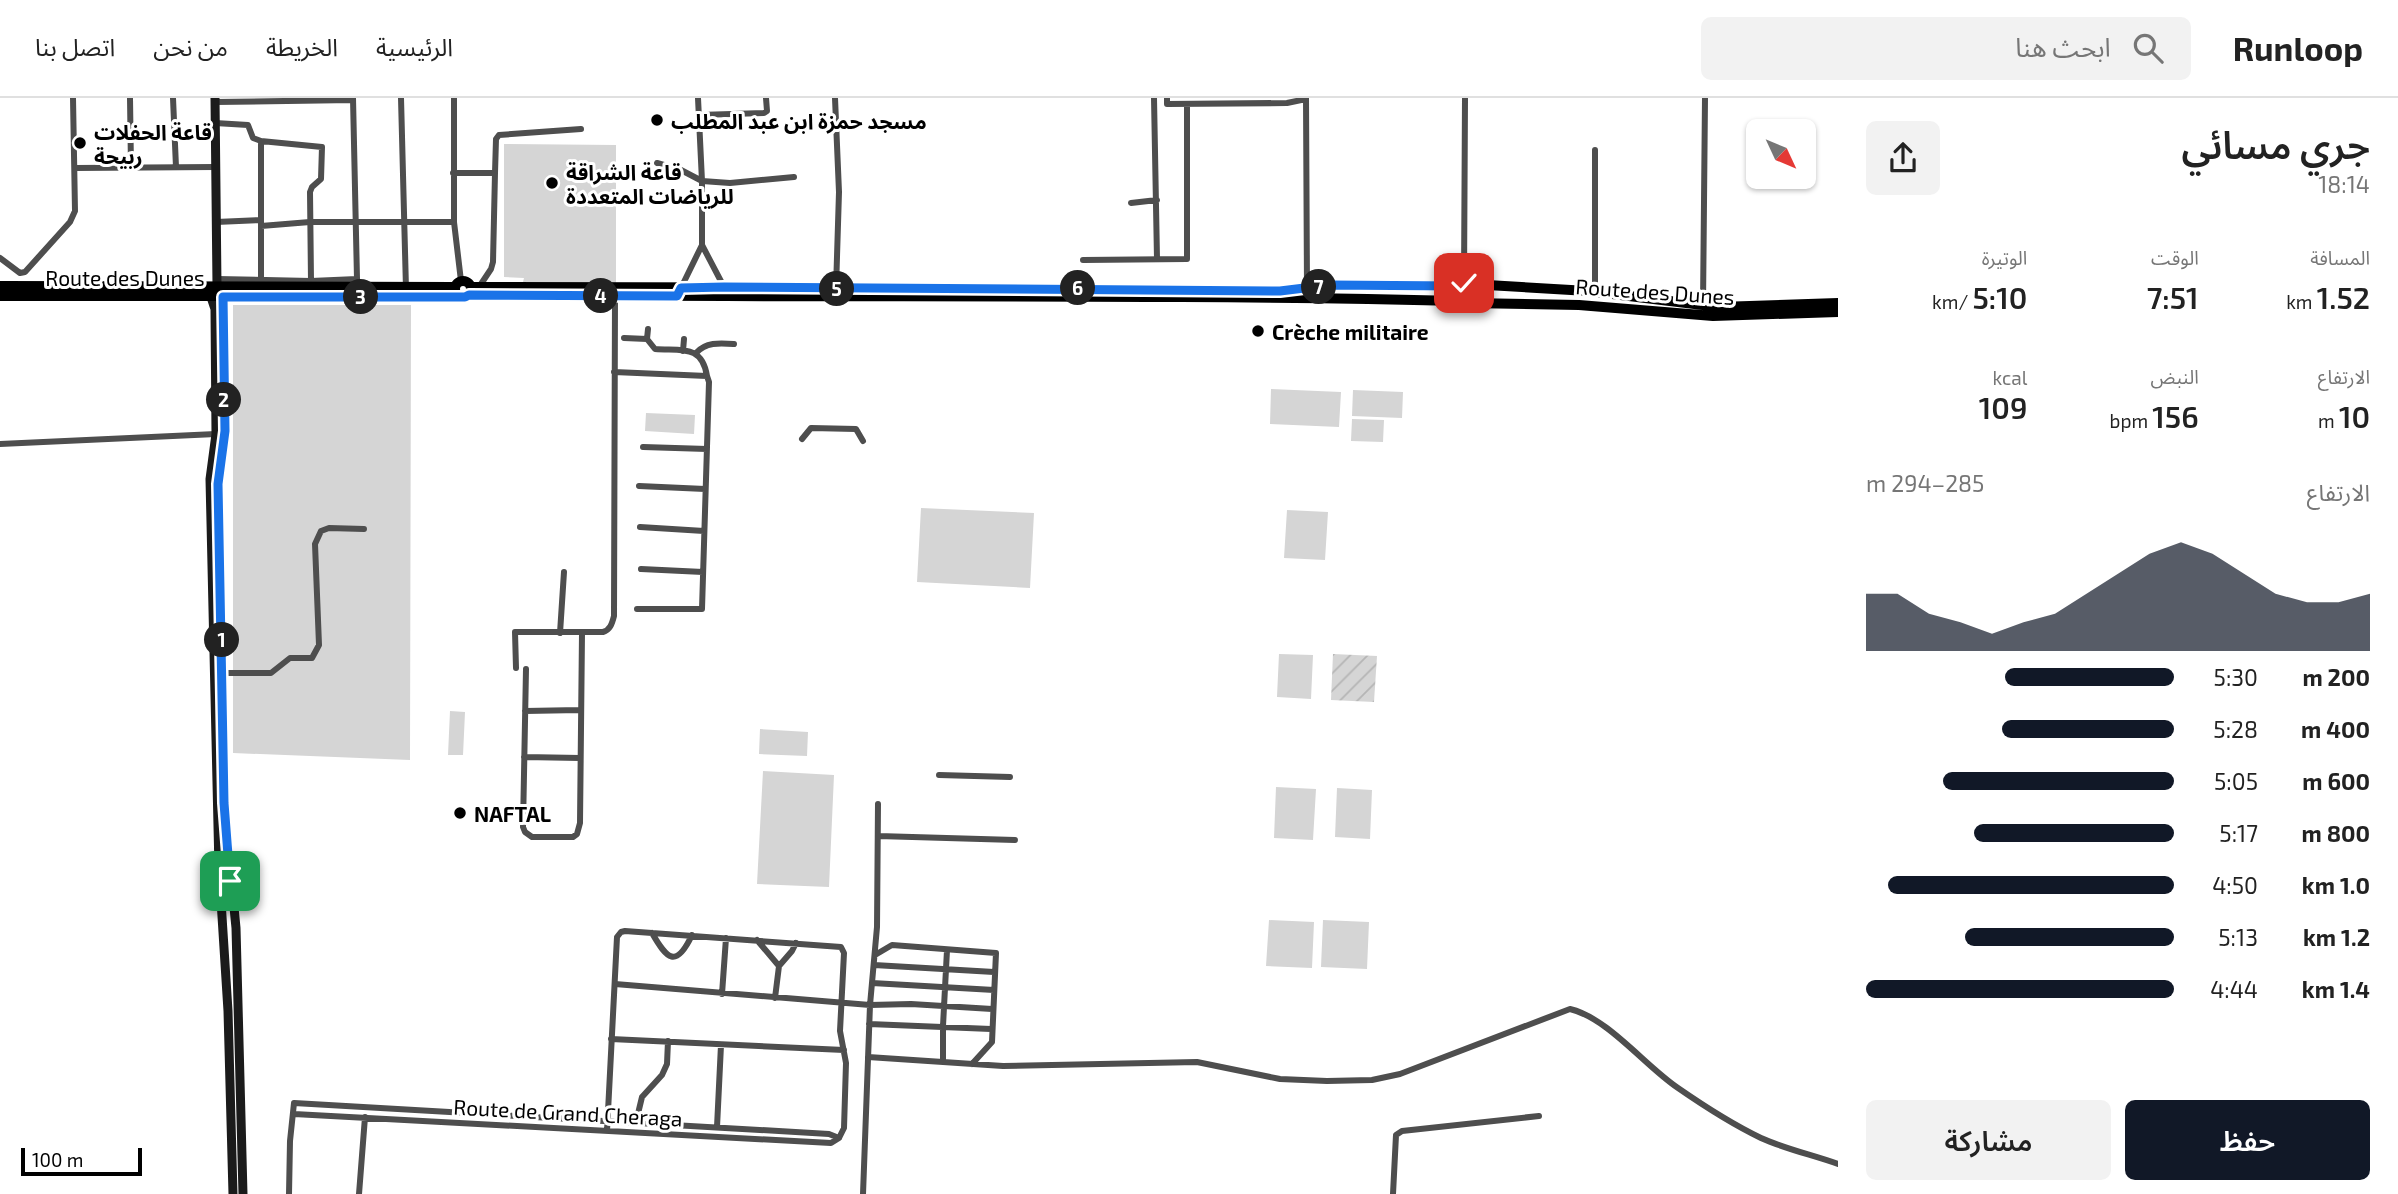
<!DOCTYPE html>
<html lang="ar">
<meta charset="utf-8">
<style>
body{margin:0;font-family:"Exo 2","Noto Sans Arabic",sans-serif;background:#f2f2f2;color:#222;direction:rtl;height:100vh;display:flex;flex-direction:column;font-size:26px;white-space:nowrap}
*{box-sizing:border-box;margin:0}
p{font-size:23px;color:#767676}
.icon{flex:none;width:38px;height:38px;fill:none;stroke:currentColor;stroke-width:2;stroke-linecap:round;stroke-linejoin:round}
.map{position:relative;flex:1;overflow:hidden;direction:ltr}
.drawer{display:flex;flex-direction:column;background:#fff;width:560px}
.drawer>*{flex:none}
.needle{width:46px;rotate:134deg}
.buttons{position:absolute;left:1746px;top:21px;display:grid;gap:14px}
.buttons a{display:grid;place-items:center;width:70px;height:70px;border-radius:10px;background:#fff;box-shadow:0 2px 5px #0004;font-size:35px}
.scale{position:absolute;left:21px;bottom:18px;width:121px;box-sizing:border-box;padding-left:7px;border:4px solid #000;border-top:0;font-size:19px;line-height:24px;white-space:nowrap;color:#000;-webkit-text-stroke:5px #fff;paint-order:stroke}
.pin{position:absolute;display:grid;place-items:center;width:60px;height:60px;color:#fff;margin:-30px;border-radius:14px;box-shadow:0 4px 10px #0006}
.km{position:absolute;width:35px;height:35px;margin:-18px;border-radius:50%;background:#222;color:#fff;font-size:19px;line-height:35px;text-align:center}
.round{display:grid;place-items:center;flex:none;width:74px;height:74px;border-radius:10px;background:#f2f2f2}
.summary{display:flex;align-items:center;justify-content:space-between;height:119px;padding:0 28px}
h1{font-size:38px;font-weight:600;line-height:52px}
.stats{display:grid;grid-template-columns:repeat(3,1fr);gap:10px;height:119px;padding:7px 28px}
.stats div{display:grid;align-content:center}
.stats b{font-size:30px;font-weight:600}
.stats small{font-size:19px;font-weight:400}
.stats p{font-size:19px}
.chart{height:196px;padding:14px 28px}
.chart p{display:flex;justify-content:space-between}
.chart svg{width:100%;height:126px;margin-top:7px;fill:#111827;opacity:.7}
.cta{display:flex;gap:14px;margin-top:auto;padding:14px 28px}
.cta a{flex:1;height:80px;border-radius:10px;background:#111827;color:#fff;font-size:28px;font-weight:600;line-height:80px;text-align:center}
.cta a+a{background:#f2f2f2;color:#222}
ul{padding:0 28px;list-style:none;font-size:23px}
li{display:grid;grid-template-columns:112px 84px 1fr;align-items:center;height:52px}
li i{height:18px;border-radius:9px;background:#111827}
header{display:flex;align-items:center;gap:42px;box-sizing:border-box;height:98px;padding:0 35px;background:#fff;border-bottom:2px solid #e0e0e0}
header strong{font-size:33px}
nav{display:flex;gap:38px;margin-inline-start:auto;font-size:24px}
.search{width:490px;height:63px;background:#f2f2f2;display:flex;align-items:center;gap:18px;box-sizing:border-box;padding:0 24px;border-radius:10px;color:#767676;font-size:26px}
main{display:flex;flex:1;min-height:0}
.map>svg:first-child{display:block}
.green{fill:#d5d5d5}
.garden{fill:url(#garden-furrows)}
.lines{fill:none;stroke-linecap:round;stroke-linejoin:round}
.street{stroke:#4e4e4e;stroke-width:6}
.secondary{stroke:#1b1b1b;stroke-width:9}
.primary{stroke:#000;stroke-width:10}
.route-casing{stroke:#fff;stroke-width:14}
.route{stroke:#1a73e8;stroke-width:9}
.poi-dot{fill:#000;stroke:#fff;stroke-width:2.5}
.labels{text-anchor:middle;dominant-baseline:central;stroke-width:6;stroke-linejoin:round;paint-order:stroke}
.poi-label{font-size:21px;font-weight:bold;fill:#000;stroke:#fff;text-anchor:start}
.street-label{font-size:21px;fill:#000;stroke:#fff}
</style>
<header>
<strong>Runloop</strong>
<div class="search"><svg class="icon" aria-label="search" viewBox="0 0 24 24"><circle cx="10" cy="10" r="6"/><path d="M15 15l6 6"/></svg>ابحث هنا</div>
<nav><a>الرئيسية</a><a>الخريطة</a><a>من نحن</a><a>اتصل بنا</a></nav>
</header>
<main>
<section class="drawer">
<div class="summary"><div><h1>جري مسائي</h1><p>18:14</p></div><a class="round"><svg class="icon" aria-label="share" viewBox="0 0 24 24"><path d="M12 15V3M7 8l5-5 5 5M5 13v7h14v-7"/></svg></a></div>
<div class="stats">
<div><p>المسافة</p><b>1.52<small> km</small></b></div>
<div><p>الوقت</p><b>7:51</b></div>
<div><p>الوتيرة</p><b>5:10<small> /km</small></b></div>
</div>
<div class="stats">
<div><p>الارتفاع</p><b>10<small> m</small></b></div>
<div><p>النبض</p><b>156<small> bpm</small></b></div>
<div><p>kcal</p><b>109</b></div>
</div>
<div class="chart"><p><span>الارتفاع</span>285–294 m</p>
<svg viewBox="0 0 160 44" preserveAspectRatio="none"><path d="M0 44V24L10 24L20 31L30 34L40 38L50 34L60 31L70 24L80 17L90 10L100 6L110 10L120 17L130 24L140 27L150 27L160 24V44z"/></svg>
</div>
<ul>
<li><b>200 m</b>5:30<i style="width:55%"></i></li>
<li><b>400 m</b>5:28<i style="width:56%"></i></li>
<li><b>600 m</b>5:05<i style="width:75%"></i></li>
<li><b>800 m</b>5:17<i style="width:65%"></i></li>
<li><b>1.0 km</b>4:50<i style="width:93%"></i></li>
<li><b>1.2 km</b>5:13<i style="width:68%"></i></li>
<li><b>1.4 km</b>4:44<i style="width:100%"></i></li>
</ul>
<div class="cta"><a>حفظ</a><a>مشاركة</a></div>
</section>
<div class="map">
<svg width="1838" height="1096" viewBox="0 0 1838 1096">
<defs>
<pattern id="garden-furrows" width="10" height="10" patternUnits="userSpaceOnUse" patternTransform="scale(1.75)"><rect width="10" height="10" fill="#d5d5d5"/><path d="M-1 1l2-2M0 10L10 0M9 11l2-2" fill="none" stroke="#b5b5b5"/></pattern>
</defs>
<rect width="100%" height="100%" fill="#fff"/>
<!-- green -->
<path class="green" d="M504 46 616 47V186L523 184 524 180 504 179Z
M233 207H411L410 662 233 655Z
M1271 291 1341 294 1339 329 1270 326Z
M1353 292 1403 294 1402 320 1352 318Z
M646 315 695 317 694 336 645 333Z
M1352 321 1384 322 1383 344 1351 343Z
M921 410 1034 415 1030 490 917 484Z
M1287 412 1328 414 1325 462 1284 460Z
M1279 556 1313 557 1311 601 1277 599Z
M450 613 465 614 463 657H448Z
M760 631 808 634 807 658 759 656Z
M763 673 834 677 829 789 757 786Z
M1276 689 1316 691 1313 742 1274 740Z
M1337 690 1372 692 1370 741 1335 739Z
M1269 822 1314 824 1312 870 1266 868Z
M1323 822 1369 824 1367 871 1321 869Z"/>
<!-- garden -->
<path class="garden" d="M1333 556 1377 558 1374 604 1331 602Z"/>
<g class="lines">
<!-- street -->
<path class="street" d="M130 0 131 70
M173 0 176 69
M353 0 357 181
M401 0 406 191
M454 0V124L461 183
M835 0 839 94 836 191
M1154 0 1157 161
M1167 0V6L1287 5 1306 1
M1306 0 1307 191
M215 4 353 2
M699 17 764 15 767 13 766 0
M215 25 248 27 253 40 261 43 322 49 321 81 312 89 310 94 311 183
M261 43V182
M1595 52V194
M657 65 681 72 702 83 730 85 794 79
M75 70 215 69
M453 75H495L496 41 499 37 581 31
M1131 105 1157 102
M216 124 261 122
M261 128 310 124H454
M702 147 724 189
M0 160 20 175 25 174 70 124 75 113 73 0
M1083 162 1187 161V7
M217 181 311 183 357 181V185
M1464 185 1465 0
M479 189 491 171 493 164 495 75
M680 192 702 147V83L698 0
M1703 208 1705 0
M624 240 647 241 655 251C681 253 702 246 707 278
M647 241 648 231
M683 253 684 241
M696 255C706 244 719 245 734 246
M614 274 707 278 709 284 702 511H637
M802 341 811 330 856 331 863 343
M0 346 216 336
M643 349 707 351
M639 388 705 391
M640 429 704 433
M641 471 703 474
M560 535 564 474
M516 570 515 534H603C610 532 612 526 614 518L615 198
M526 571 523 729 525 734 532 739H573L577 736 580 725 582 535
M222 575H271L290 560H312L319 547 315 446 321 433 329 430 364 431
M525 613 580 612
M524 659 580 660
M939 677 1010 679
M878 738 1015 742
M652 835C667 861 676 871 692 837
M757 842 779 868
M875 857 892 847 996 855 992 944 972 966
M874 867 994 874
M872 885 994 892
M615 886 870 907 911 906 992 911
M722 896 726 840
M775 900 779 868 792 853 796 845
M869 926 991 931
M611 941 844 952
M868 959 1003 968 1197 964 1280 981 1327 983 1372 982 1400 976 1570 911C1608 920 1645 968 1678 990 1704 1008 1732 1026 1761 1040 1785 1051 1813 1057 1838 1066
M943 964V928L947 852
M294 1016 831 1045 839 1040
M636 1024 642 999 662 977 667 966 668 943
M717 1029 721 947
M607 1033 617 839 621 834 625 833 841 849 844 855 840 933 846 965 844 1030 839 1040
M289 1096 290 1043 294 1005 829 1036 839 1040
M359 1096 365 1019
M863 1096 870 907 877 829 878 706
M1393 1096 1396 1037 1402 1033 1539 1018"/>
<!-- secondary -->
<path class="secondary" d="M215 0 217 188
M211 199 215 211 216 336 210 381 219 771 228 913 233 1096
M223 199 225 333 218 386 224 705 236 830 243 1096"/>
<!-- primary -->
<path class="primary" d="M455 191a8 8 0 1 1 16 0a8 8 0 1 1-16 0Z
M1455 195a10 10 0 1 1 20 0a10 10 0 1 1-20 0Z
M1470 186 1588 193 1719 209 1838 205
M0 188 455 189
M471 189 1010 190 1280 193 1329 187 1457 188
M469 196C799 201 1128 195 1458 203
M0 198H460
M1469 205 1579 207 1713 218 1838 214"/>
</g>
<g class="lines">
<!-- route casing -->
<g class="route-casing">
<path id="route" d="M230 783 224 705 218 386 225 333 223 199H465L469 197 677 198 681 190 724 189 1280 193 1329 187 1457 188 1464 185"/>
</g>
<!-- route -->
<use href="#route" class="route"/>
</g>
<!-- markers -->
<g class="poi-dot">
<circle cx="657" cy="22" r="7"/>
<circle cx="80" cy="45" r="7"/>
<circle cx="552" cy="85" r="7"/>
<circle cx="1258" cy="233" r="7"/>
<circle cx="460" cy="715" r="7"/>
</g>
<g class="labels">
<!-- poi labels -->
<g class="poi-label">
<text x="671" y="22">مسجد حمزة ابن عبد المطلب</text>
<text x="94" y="33">قاعة الحفلات<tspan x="94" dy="24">ربيحة</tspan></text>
<text x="566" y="73">قاعة الشراقة<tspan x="566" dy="24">للرياضات المتعددة</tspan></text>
<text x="1272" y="233">Crèche militaire</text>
<text x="474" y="715">NAFTAL</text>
</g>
<!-- street labels -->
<g class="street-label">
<text x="125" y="179">Route des Dunes</text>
<text transform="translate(1655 193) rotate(4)">Route des Dunes</text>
<text transform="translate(568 1014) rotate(3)">Route de Grand Cheraga</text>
</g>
</g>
</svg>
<div class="buttons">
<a><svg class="needle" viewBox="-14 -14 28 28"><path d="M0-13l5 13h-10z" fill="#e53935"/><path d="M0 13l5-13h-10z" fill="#767676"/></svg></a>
</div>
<div class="scale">100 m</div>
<div class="pin" style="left:230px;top:783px;background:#1e9e55"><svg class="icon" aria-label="arrive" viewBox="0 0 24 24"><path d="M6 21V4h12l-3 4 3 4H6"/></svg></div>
<div class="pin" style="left:1464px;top:185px;background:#d93025"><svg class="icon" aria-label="check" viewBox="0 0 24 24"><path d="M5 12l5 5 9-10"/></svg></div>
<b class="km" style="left:222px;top:542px">1</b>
<b class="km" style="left:224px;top:302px">2</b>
<b class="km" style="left:361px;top:199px">3</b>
<b class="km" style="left:601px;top:198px">4</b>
<b class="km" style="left:837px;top:191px">5</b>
<b class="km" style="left:1078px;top:190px">6</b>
<b class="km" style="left:1319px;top:189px">7</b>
</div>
</main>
